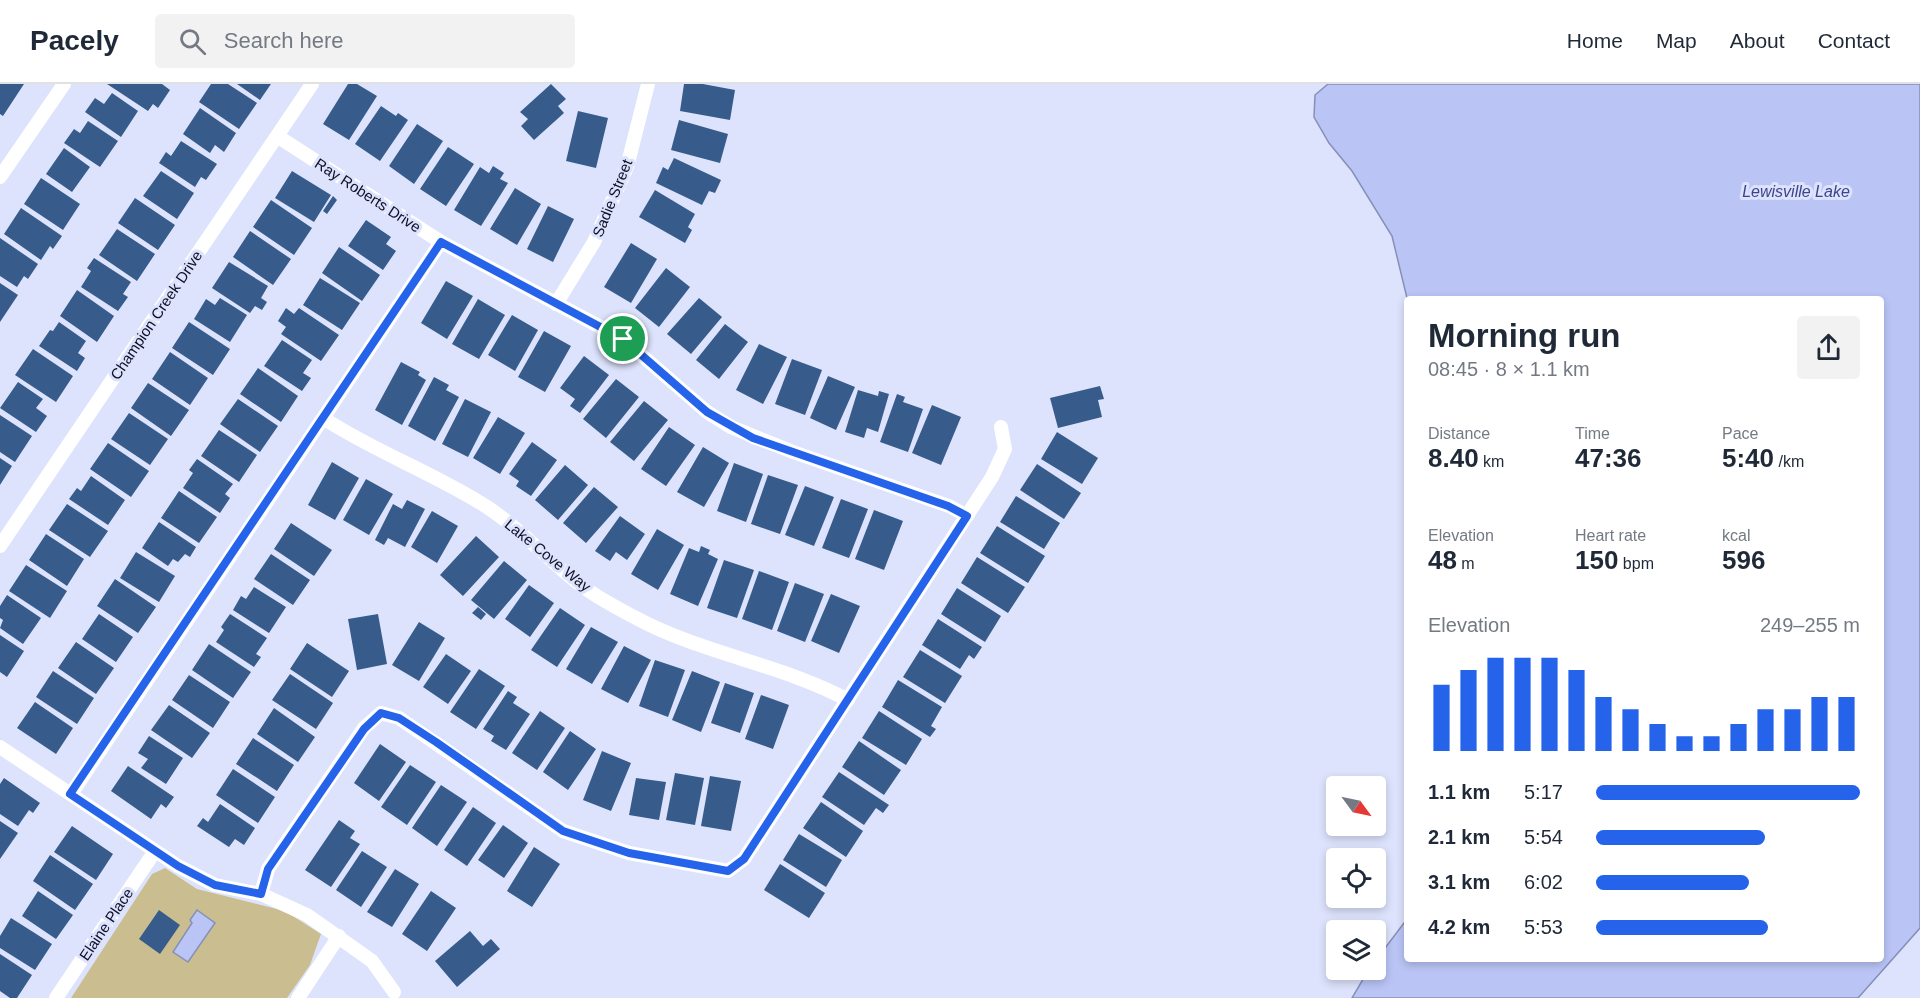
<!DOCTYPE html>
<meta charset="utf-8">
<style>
body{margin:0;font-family:Arial,sans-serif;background:#f2f2f3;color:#1f2937;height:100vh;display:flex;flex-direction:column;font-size:22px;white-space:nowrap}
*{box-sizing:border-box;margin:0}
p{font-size:20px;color:#747a83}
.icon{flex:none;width:33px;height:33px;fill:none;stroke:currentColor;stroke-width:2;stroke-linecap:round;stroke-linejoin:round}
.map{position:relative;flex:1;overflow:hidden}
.drawer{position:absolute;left:1404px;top:212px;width:480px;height:666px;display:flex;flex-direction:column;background:#fff;border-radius:6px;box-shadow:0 3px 9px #0003}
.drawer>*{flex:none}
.needle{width:39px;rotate:123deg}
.tools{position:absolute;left:1326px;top:692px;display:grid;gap:12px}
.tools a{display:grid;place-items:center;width:60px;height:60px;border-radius:6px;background:#fff;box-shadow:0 3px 9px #0003;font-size:30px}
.pin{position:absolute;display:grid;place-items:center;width:51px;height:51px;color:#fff;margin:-26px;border:3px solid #fff;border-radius:50%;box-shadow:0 2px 6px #0007}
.round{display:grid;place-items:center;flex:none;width:63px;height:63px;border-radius:6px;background:#f2f2f3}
.overview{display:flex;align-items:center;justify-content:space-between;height:102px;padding:0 24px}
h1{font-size:33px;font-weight:800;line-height:45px}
.figures{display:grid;grid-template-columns:repeat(3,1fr);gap:9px;height:102px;padding:6px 24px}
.figures div{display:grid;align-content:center}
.figures b{font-size:26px;font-weight:800}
.figures small{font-size:16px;font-weight:400}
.figures p{font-size:16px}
.chart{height:168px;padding:12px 24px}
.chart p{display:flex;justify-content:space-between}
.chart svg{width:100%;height:108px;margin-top:6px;stroke:#2563eb;stroke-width:6}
ul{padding:0 24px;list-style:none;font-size:20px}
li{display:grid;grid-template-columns:96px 72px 1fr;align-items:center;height:45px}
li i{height:15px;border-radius:8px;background:#2563eb}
header{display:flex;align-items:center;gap:36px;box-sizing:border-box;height:84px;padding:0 30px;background:#fff;border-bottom:2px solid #e0e1e3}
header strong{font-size:28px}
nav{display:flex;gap:33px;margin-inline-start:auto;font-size:21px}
.search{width:420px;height:54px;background:#f2f2f3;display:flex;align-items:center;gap:15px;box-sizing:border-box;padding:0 21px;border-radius:6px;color:#747a83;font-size:22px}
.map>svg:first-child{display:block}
.green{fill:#cabe91}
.water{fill:#bac5f6;stroke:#868fb7;stroke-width:1.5}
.building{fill:#375c8b}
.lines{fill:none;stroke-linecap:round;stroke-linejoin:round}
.street{stroke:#fff;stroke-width:14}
.route-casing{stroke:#fff;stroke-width:12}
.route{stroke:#2563eb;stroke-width:8}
.labels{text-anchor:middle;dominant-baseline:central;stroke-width:6;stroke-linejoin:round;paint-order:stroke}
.street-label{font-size:15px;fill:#0d1025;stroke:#dde3fc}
.water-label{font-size:16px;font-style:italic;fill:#3c448c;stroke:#dde3fc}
</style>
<header>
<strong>Pacely</strong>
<div class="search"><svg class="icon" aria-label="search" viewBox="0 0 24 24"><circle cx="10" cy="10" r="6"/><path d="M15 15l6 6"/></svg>Search here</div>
<nav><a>Home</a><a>Map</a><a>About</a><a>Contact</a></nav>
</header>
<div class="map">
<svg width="1920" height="914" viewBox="0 0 1920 914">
<rect width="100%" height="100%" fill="#dde3fc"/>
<!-- green -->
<path class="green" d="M165 784 197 805 285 827 321 850 310 881 287 914H71L152 790Z"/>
<!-- water -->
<path class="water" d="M1328 0H1920V844L1858 914H1352L1369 885H1376V876L1407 835V874H1881V214H1407L1392 152 1352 87 1329 59 1314 33 1315 11Z
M197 826 215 839 188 878 173 868 192 839 190 836Z"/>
<!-- building -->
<path class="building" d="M0 0H24L3 32 0 30Z
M107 0H162L170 6 158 24 153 20 148 27Z
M211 0H228L257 19 239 45 199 18Z
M237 0H271L260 16Z
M348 0H357L377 12 349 56 323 40Z
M551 0 566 15 558 22 564 29 534 56 521 42 528 35 520 28Z
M684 0H703L735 6 730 36 680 27Z
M112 9 138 27 121 53 85 28 95 14 104 20Z
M381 22 396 32 398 29 408 36 380 77 355 60Z
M200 24 236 49 224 68 215 61 210 69 183 50Z
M578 27 608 34 596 84 566 77Z
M679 36 728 50 720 79 671 66Z
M88 37 118 57 100 83 64 59 74 45 80 49Z
M417 40 443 57 414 100 389 82Z
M181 57 217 80 206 96 201 93 195 103 159 79 166 68 171 72Z
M448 63 474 80 446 122 420 105Z
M64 64 90 83 72 108 46 90Z
M674 74 721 96 715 109 709 107 702 121 656 99 663 83 668 86Z
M493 82 504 89 500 95 508 99 481 142 454 126 480 83 489 89Z
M161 87 194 109 177 135 143 112Z
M292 87 331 111 314 138 275 114Z
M41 94 80 120 63 146 24 120Z
M515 104 541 120 517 161 490 145Z
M655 106 695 130 688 143 692 146 685 159 639 133Z
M333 112 337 116 327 130 323 127Z
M135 114 175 141 158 166 118 139Z
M271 116 312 144 294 171 253 143Z
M548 122 574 135 553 178 527 165Z
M21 124 62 152 53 165 50 162 41 176 4 150Z
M366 136 391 153 386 160 396 167 383 186 348 162Z
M117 145 155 170 137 197 99 171Z
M250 147 291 175 273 201 233 173Z
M0 154 38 180 28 195 24 192 17 203 0 192Z
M631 159 657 175 631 219 604 203Z
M339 163 380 191 362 217 322 189Z
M94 174 131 198 123 210 128 213 118 227 81 203 91 187 87 184Z
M229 178 268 202 261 214 267 218 262 226 255 222 250 229 212 204Z
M666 184 690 203 659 243 635 224Z
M320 194 360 219 342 246 303 221Z
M446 197 473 212 447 255 421 239Z
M0 199 18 211 0 238Z
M77 206 114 232 97 258 60 232Z
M220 214 247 231 230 258 194 235 206 215 215 221Z
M699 214 722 233 691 270 667 250Z
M478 215 505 231 479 275 452 260Z
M286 224 294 230 299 224 339 251 321 277 281 250 286 243 278 237Z
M512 231 538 246 515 287 488 271Z
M59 238 86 257 78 269 85 274 77 287 39 262 50 246 53 247Z
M189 238 230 265 213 291 172 264Z
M725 240 748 258 719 295 696 276Z
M544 247 571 262 545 308 518 293Z
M282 256 312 276 303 289 311 294 302 307 264 282Z
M759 260 787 273 763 320 736 306Z
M33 265 73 292 56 318 15 291Z
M170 268 208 294 190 321 152 295Z
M584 272 609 291 580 329 570 322 575 315 560 304Z
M792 275 822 286 805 331 775 320Z
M401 278 420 288 418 291 426 296 402 341 375 326Z
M258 284 298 312 281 338 240 310Z
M828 292 855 303 836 346 810 334Z
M434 293 449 301 446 306 459 313 435 357 408 342Z
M616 295 639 313 606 354 583 335Z
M18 298 43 315 36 324 47 332 36 348 0 324Z
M148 299 189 326 171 352 131 324Z
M1100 302 1104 315 1098 316 1102 333 1058 344 1050 314Z
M858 306 878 312 879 307 889 310 878 348 867 344 864 354 845 348Z
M897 310 905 313 903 318 923 325 908 368 880 358Z
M238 315 278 342 260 368 220 340Z
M465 315 491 328 468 373 442 360Z
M644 317 668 336 634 377 610 358Z
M932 321 961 333 941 381 912 369Z
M129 329 168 355 150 381 111 355Z
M0 331 32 352 15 378 0 368Z
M498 333 525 349 500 390 473 374Z
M669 343 695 361 666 402 641 385Z
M219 346 257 371 239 398 201 372Z
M1057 348 1098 374 1082 400 1041 375Z
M532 358 557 376 531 412 516 402 519 397 509 390Z
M108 359 149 387 131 413 90 385Z
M703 363 729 379 704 423 677 408Z
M0 374 12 382 0 401Z
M197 375 233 400 225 410 230 414 220 429 183 404 193 389 189 386Z
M332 378 359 394 335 436 308 421Z
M734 379 763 390 746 438 717 427Z
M1037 380 1081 409 1064 435 1020 406Z
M565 381 588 401 558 436 535 416Z
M768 391 798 401 780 450 751 440Z
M91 392 125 416 108 441 69 415 77 404 81 407Z
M366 395 393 410 369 451 343 436Z
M805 402 834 413 814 462 785 451Z
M594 403 618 423 586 459 563 439Z
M179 407 217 433 199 459 161 434Z
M1016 412 1060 439 1044 465 1000 438Z
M841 415 868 425 849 474 822 464Z
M407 416 425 425 405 463 388 454 384 461 375 456 393 420 402 425Z
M67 420 108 447 90 473 49 446Z
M874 426 903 437 884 486 855 475Z
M432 427 458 442 437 479 411 463Z
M620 432 645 450 627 476 616 468 610 477 595 467Z
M159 438 196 463 190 473 185 470 178 478 173 475 168 482 142 464Z
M291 439 332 466 314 492 274 465Z
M997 442 1045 472 1028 499 980 469Z
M657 445 684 461 658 506 631 490Z
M46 450 84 475 67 502 29 476Z
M476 452 499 473 463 512 440 491Z
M701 462 710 466 708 470 718 475 698 522 670 510 689 464 699 468Z
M136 468 175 492 159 518 120 494Z
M271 470 310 496 293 521 254 495Z
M977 473 1025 503 1008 529 961 499Z
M724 476 754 486 737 534 707 524Z
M504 477 527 496 494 535 471 516Z
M26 481 67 507 50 534 9 507Z
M759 487 789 498 772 546 742 535Z
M115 495 156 523 138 549 97 522Z
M795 499 824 510 805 558 777 547Z
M529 501 554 519 530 553 505 535Z
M254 503 286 523 269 549 233 526 241 512 246 515Z
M957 504 1001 532 985 558 941 530Z
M831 510 860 522 839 569 811 557Z
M7 511 41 534 23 560 0 544 3 536 0 534V522Z
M478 523 486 530 481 536 472 529Z
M560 524 585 541 557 583 531 566Z
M99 530 133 553 116 578 82 555Z
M230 530 267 554 256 570 261 573 254 583 216 558 224 546 221 543Z
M378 530 387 580 357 586 348 535Z
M938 535 982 563 974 575 969 571 960 585 922 561Z
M419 538 445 554 419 597 392 581Z
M591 543 618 558 592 600 566 585Z
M0 551 24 567 7 593 0 588Z
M76 558 114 584 96 610 58 584Z
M307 559 349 587 332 613 290 585Z
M209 560 251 588 233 614 192 586Z
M624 562 651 576 628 619 601 605Z
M920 566 962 592 945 619 903 593Z
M446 570 471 587 448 620 423 603Z
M655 576 685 586 668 633 639 622Z
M479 585 505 602 476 645 450 628Z
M53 587 94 614 77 640 36 613Z
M692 587 720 598 701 648 672 636Z
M290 590 333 619 316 645 272 616Z
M189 591 230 618 213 644 172 616Z
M898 596 942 623 931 642 936 645 930 653 882 623Z
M725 599 754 609 740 649 711 639Z
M508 607 517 613 513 619 530 630 506 666 491 657 494 652 483 645Z
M761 611 789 621 773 665 745 655Z
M35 618 73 644 56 670 17 644Z
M169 621 210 649 192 674 151 646Z
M274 624 315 653 298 678 257 650Z
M540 627 565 644 537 686 512 669Z
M879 627 922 655 906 681 862 654Z
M570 647 596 665 568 706 543 688Z
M149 652 183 674 166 700 141 684 148 675 138 669Z
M253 654 294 681 277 707 236 680Z
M859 657 901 686 884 711 842 683Z
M380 660 406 678 379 717 354 699Z
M602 667 631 679 611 727 583 716Z
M410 681 436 698 407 741 381 723Z
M128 682 174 713 166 724 161 720 151 735 111 707Z
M233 685 275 713 258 739 216 711Z
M839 688 889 721 883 729 876 724 864 741 822 713Z
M675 689 704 694 695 741 666 736Z
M710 692 741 697 731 747 701 742Z
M4 694 40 719 33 729 29 726 18 742 0 730V700Z
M636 694 666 698 659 736 629 731Z
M441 701 467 718 437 762 412 744Z
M821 718 863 747 846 773 803 744Z
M220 720 255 744 244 761 235 755 229 763 197 742 203 734 208 738Z
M473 723 496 739 467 782 444 766Z
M339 736 355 747 350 754 360 760 331 803 305 786Z
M0 737 18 749 0 775Z
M503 741 528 759 504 794 478 776Z
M72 742 113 770 96 796 54 768Z
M799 750 842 776 826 803 783 776Z
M534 763 560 780 532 823 507 807Z
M362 767 387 783 361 823 336 806Z
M50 771 93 800 75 826 33 797Z
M780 780 825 809 809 834 764 806Z
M395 785 419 800 392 843 367 828Z
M38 807 73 831 56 855 22 832Z
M431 807 456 824 427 867 402 850Z
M159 826 180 841 160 870 139 855Z
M11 834 52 860 35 886 0 864V852Z
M470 847 483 862 491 855 500 865 457 903 435 877Z
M0 870 32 891 17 914H10L0 907Z"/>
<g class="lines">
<!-- street -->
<path class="street" d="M277 52 441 158 623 255 707 328 731 343 793 368 949 422 967 432
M0 93 64 0
M556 220 594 158 627 83 648 0
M323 334C375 368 434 389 487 423 521 445 546 474 578 499 594 512 617 524 636 534 703 570 781 580 848 616
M0 462 312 0
M0 663 178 782 215 801 261 810 307 831 372 877 394 908
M71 710 441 158
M261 810 268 785 364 644 381 629 399 634 563 747 629 769 728 787 744 775 992 393 1005 365 1001 343
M56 914 155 767
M298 914 339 852"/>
</g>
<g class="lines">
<!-- route casing -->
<g class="route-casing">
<path id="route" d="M441 158 623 255 707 328 753 354 948 422 967 432 744 775 728 787 629 769 563 747 436 658 399 634 381 629 364 645 268 785 261 810 215 801 178 782 70 710Z"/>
</g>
<!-- route -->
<use href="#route" class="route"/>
</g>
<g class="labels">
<!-- street labels -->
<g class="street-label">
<text transform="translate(368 111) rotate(33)">Ray Roberts Drive</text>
<text transform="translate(612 114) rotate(-68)">Sadie Street</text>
<text transform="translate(156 231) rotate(-56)">Champion Creek Drive</text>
<text transform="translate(548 471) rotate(39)">Lake Cove Way</text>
<text transform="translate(106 840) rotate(-56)">Elaine Place</text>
</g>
<!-- water labels -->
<g class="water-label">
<text x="1796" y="107">Lewisville Lake</text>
</g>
</g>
</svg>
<div class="tools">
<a><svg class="needle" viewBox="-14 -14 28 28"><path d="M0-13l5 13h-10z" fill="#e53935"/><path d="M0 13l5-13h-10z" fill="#747a83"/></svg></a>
<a><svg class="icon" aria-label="locate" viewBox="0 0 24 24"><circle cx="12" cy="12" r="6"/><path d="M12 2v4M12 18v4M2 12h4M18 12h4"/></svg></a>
<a><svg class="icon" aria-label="layers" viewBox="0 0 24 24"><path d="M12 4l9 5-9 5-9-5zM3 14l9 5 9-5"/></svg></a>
</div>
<div class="pin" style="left:623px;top:255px;background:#1e9e55"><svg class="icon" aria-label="arrive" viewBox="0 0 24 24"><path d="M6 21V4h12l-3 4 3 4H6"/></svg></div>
<section class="drawer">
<div class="overview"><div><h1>Morning run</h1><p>08:45 · 8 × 1.1 km</p></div><a class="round"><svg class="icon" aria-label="share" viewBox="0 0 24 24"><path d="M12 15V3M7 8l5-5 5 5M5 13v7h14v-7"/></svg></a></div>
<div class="figures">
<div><p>Distance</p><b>8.40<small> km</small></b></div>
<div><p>Time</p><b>47:36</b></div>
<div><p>Pace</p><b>5:40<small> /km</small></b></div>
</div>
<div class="figures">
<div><p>Elevation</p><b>48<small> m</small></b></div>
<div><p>Heart rate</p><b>150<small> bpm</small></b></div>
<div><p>kcal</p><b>596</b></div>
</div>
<div class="chart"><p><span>Elevation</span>249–255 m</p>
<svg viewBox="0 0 160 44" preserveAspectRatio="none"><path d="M5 44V17M15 44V11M25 44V6M35 44V6M45 44V6M55 44V11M65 44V22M75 44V27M85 44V33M95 44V38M105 44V38M115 44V33M125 44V27M135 44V27M145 44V22M155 44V22"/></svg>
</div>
<ul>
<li><b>1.1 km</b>5:17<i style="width:100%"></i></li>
<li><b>2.1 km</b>5:54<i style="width:64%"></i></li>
<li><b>3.1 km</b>6:02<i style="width:58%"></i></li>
<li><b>4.2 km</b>5:53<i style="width:65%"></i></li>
</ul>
</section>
</div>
